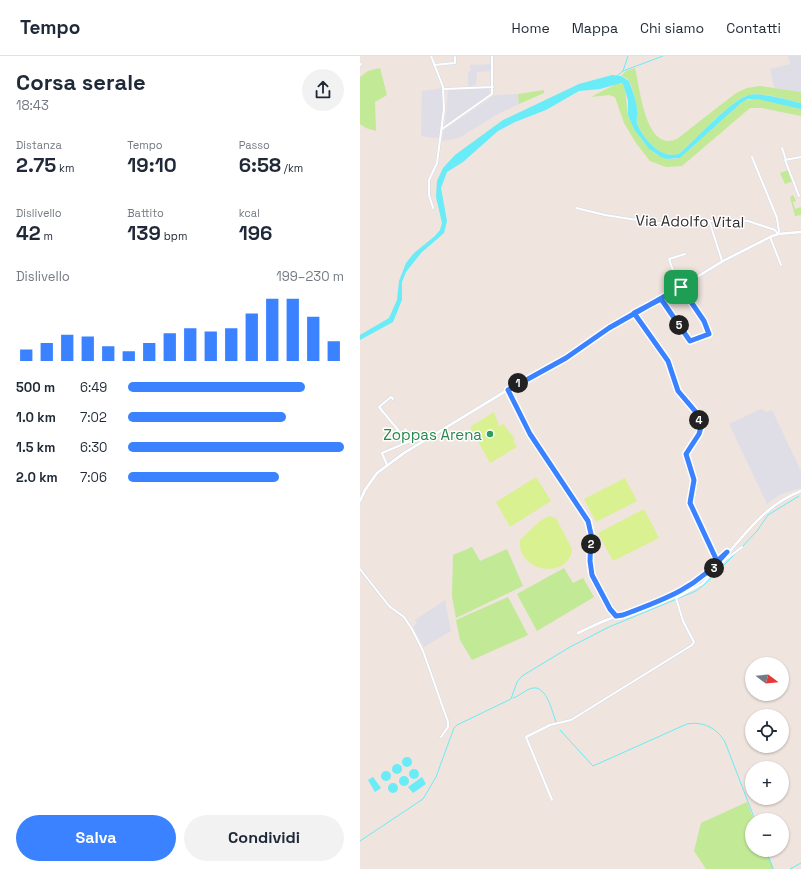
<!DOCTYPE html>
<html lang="it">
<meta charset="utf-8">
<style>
body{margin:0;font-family:"Space Grotesk",sans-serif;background:#f2f2f3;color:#1f2937;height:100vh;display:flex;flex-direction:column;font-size:15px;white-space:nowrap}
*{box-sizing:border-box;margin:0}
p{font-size:13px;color:#747a83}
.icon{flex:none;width:22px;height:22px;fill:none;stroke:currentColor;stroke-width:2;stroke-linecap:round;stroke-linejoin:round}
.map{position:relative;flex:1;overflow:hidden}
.side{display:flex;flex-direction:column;background:#fff;width:360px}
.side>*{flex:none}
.needle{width:26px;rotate:106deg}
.fabs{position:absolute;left:385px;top:601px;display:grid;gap:8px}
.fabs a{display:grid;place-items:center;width:44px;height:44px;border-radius:50%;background:#fff;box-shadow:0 1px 3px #0004;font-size:20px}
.pin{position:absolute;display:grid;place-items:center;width:34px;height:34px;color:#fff;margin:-17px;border-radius:8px;box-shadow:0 2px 6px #0006}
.km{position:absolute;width:20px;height:20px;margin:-10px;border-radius:50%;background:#222;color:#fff;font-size:11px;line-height:20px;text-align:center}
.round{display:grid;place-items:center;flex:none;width:42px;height:42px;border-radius:21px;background:#f2f2f3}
.summary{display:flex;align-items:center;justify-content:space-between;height:68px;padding:0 16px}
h1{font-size:22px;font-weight:600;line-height:30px}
.stats{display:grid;grid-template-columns:repeat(3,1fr);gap:6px;height:68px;padding:4px 16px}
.stats div{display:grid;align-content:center}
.stats b{font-size:20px;font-weight:600}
.stats small{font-size:11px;font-weight:400}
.stats p{font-size:11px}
.chart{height:112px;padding:8px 16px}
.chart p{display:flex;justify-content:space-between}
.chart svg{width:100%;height:72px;margin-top:4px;stroke:#3a82ff;stroke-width:6}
.action{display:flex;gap:8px;margin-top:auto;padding:8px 16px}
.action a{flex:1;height:46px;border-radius:24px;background:#3a82ff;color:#fff;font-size:16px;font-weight:600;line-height:46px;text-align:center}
.action a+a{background:#f2f2f3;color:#1f2937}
ul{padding:0 16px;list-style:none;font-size:13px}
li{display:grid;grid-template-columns:64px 48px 1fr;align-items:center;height:30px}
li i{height:10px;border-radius:5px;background:#3a82ff}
header{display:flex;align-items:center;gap:24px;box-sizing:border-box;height:56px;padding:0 20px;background:#fff;border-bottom:1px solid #e0e1e3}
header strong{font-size:19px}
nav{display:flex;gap:22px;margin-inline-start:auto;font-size:14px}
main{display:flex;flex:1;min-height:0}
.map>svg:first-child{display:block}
.industrial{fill:#dfdee7}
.green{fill:#c1e996}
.pitch{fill:#d9f191}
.water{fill:#69ebf8}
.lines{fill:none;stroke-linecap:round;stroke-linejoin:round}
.stream{stroke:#69ebf8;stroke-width:1}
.minor-casing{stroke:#d3dae6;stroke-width:3}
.tertiary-casing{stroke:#d3dae6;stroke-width:3.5}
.minor{stroke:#fff;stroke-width:2}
.tertiary{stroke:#fff;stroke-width:2.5}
.route-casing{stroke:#fff;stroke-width:8}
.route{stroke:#3a82ff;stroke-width:5}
.leisure-dot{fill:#2e9e5b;stroke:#fff;stroke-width:1.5}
.labels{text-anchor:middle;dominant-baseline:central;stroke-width:3;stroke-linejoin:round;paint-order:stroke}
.street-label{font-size:15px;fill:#2c2c2c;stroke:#fff}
.leisure-label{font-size:15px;fill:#27864d;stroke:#fff;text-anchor:end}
</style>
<header>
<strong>Tempo</strong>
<nav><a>Home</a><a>Mappa</a><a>Chi siamo</a><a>Contatti</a></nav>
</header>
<main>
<section class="side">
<div class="summary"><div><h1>Corsa serale</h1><p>18:43</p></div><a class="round"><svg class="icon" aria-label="share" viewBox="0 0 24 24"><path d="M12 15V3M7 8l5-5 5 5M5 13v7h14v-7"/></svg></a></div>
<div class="stats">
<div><p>Distanza</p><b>2.75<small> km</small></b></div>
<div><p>Tempo</p><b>19:10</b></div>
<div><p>Passo</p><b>6:58<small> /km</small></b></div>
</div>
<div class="stats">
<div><p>Dislivello</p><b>42<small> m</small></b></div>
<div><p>Battito</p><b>139<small> bpm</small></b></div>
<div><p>kcal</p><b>196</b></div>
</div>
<div class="chart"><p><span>Dislivello</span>199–230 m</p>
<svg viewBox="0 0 160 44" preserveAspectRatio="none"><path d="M5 44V37M15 44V33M25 44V28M35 44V29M45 44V35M55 44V38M65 44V33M75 44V27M85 44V24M95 44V26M105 44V24M115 44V15M125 44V6M135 44V6M145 44V17M155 44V32"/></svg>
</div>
<ul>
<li><b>500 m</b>6:49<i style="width:82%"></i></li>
<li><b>1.0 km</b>7:02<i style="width:73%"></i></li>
<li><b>1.5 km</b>6:30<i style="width:100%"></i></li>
<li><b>2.0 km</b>7:06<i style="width:70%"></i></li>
</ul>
<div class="action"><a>Salva</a><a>Condividi</a></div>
</section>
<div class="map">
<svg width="441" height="813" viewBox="0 0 441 813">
<rect width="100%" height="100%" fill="#efe4de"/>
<!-- industrial -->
<path class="industrial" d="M428 0H441V36L414 32 410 13 430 8Z
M131 8V15L117 16 116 29 108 30V16L111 15 110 9Z
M83 32 81 81 76 82 61 80 62 35Z
M128 32 130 36 127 40 85 69 88 34Z
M158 38 159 48 136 59 99 82 82 85 84 74 135 39Z
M401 353 407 356 412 354 441 415V432L421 438 407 448 369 368Z
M85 544 91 575 64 591 53 571 57 567 55 564Z"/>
<!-- green -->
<path class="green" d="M20 12 27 39 15 46 16 75 6 72 0 68V21L8 15Z
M275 12C280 31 285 97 317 83L376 37 387 32 400 30 441 36V47C426 44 404 36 389 39 373 42 334 84 320 97 303 106 281 81 277 66 276 62 277 61 277 57 278 52 272 29 269 25 267 22 264 21 261 20L266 15Z
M258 27 263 28C267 38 266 48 268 59 269 63 273 68 275 72 284 90 298 107 320 102L381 47C398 36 424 49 441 53V60L402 52H390L322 110 306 111 290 105 276 87 264 67 255 41 249 39 231 41Z
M184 34V37L159 48 158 38Z
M428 114 433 125 425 128 420 117Z
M433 139 436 145 433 146 435 153 441 151V159L435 160 430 141Z
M112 491 120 505 147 493 163 530 96 562 92 540 93 499Z
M204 512 213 527 223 522 234 541 177 575 157 538Z
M148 541 168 579 112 604 100 584 96 564Z
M387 746 394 764H392V794H406L414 813H346L334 795 341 767Z"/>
<!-- pitch -->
<path class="pitch" d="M134 356 139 370 143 368 155 383 153 385 157 391 130 407 110 371Z
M176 421 191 445 150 471 136 446Z
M265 422 277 445 236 466 224 443Z
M284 453 299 482 253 505 238 477Z
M189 460 196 462 212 493C209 524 157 517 160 484L180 465Z"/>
<!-- water -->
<path class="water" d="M252 19 261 20 269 25C272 34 277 45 277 55 278 60 276 62 277 67 282 82 303 106 320 97 335 84 372 43 389 39 402 36 427 44 441 47V53L398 43H388L381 47 320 102 307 103 301 101 289 93 274 73 268 59V44L263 28 261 27 240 33 219 35 186 54 155 66 138 75 103 106 87 116 81 132 87 165 84 177 61 197 46 216 42 226V244L33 266 0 284V279L29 262 37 244 39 225 46 207 54 197 75 180 80 174 82 167 76 141 77 125 83 112 95 99 143 64 219 28Z
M42 706a5 5 0 1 1 10 0a5 5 0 1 1-10 0Z
M32 713a5 5 0 1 1 10 0a5 5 0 1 1-10 0Z
M49 718a5 5 0 1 1 10 0a5 5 0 1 1-10 0Z
M21 720a5 5 0 1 1 10 0a5 5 0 1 1-10 0Z
M39 725a5 5 0 1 1 10 0a5 5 0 1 1-10 0Z
M13 721 21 732 15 736 8 724Z
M62 721 66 728 53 737 48 731Z
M28 732a5 5 0 1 1 10 0a5 5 0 1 1-10 0Z"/>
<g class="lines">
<!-- stream -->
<path class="stream" d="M263 15 303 0
M257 20 263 15 268 0
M382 491 397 475 408 459 439 440
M153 642C160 640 166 633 173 632 187 630 192 656 196 666
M200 674 233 710 327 668C343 665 357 672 365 686L395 764
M0 785 63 743 76 721 94 672 97 669 151 643 157 626 162 620 210 591 249 571 336 535 345 528 377 496
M406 794 413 813
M430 813 441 807"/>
<!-- minor casing -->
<g class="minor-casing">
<path id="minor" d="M71 0 83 31 84 53 77 107 69 124V139L73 152
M0 9 1 8
M74 9 95 7V1
M84 33 133 31
M82 73 132 38V0
M422 92 426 104
M392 101 417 162 419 176
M439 140 425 104 441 101
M216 152 245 159 296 167 376 164 388 165 415 174 418 178
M349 164 362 205
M410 181 421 209
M301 243 330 285 349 278 344 265 317 226 309 203 325 198
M274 257 308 305 319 335 335 355 340 364 341 371 339 378 326 398 334 427 330 447 358 506
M33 343 31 341 19 351 48 386
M45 373 54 384
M27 409 22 397 48 386 61 384 63 385
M0 513 29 550 44 561 52 573 63 595 88 666V671L81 681
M192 744 166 681 190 669 211 664 332 589 334 586 323 565 316 542 342 528 365 504 382 491"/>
</g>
<!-- tertiary casing -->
<g class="tertiary-casing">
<path id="tertiary" d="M148 334 170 378 228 465C234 481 228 495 230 511 232 527 244 543 252 556L257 560
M0 445 5 434 17 417 44 397 169 321 206 302 270 259 301 243 363 205 410 181 418 178 441 176
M325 532 360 503
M218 577C231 571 244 564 258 560 285 552 315 542 339 525 379 495 390 456 441 435"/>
</g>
<!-- minor -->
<use href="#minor" class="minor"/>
<!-- tertiary -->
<use href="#tertiary" class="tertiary"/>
</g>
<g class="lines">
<!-- route casing -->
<g class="route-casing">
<path id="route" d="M321 231 249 272 206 302 148 334 170 378 228 465 231 478 230 505 232 519 250 553 256 560 263 559C306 543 337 532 367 496L357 505 330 447 334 424 326 398 339 378 341 371 340 364 335 355 318 335 308 305 274 257 301 243 330 285 349 278 344 265 321 231"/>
</g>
<!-- route -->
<use href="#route" class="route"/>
</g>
<!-- markers -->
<circle class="leisure-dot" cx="130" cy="378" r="4"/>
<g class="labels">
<!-- street labels -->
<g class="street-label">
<text transform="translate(330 165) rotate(1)">Via Adolfo Vital</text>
</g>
<!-- leisure labels -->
<g class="leisure-label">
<text x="122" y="378">Zoppas Arena</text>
</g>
</g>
</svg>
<div class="fabs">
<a><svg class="needle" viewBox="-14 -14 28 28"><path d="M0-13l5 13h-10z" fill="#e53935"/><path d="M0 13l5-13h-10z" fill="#747a83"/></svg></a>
<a><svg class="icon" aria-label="locate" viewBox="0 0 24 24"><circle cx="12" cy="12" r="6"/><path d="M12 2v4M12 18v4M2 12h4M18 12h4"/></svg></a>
<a>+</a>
<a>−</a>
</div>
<div class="pin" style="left:321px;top:231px;background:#1e9e55"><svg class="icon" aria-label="arrive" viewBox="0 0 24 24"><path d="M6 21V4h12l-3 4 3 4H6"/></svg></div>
<b class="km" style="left:158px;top:327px">1</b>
<b class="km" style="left:231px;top:488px">2</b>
<b class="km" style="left:354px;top:512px">3</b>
<b class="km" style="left:339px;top:364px">4</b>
<b class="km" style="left:319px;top:269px">5</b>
</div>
</main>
